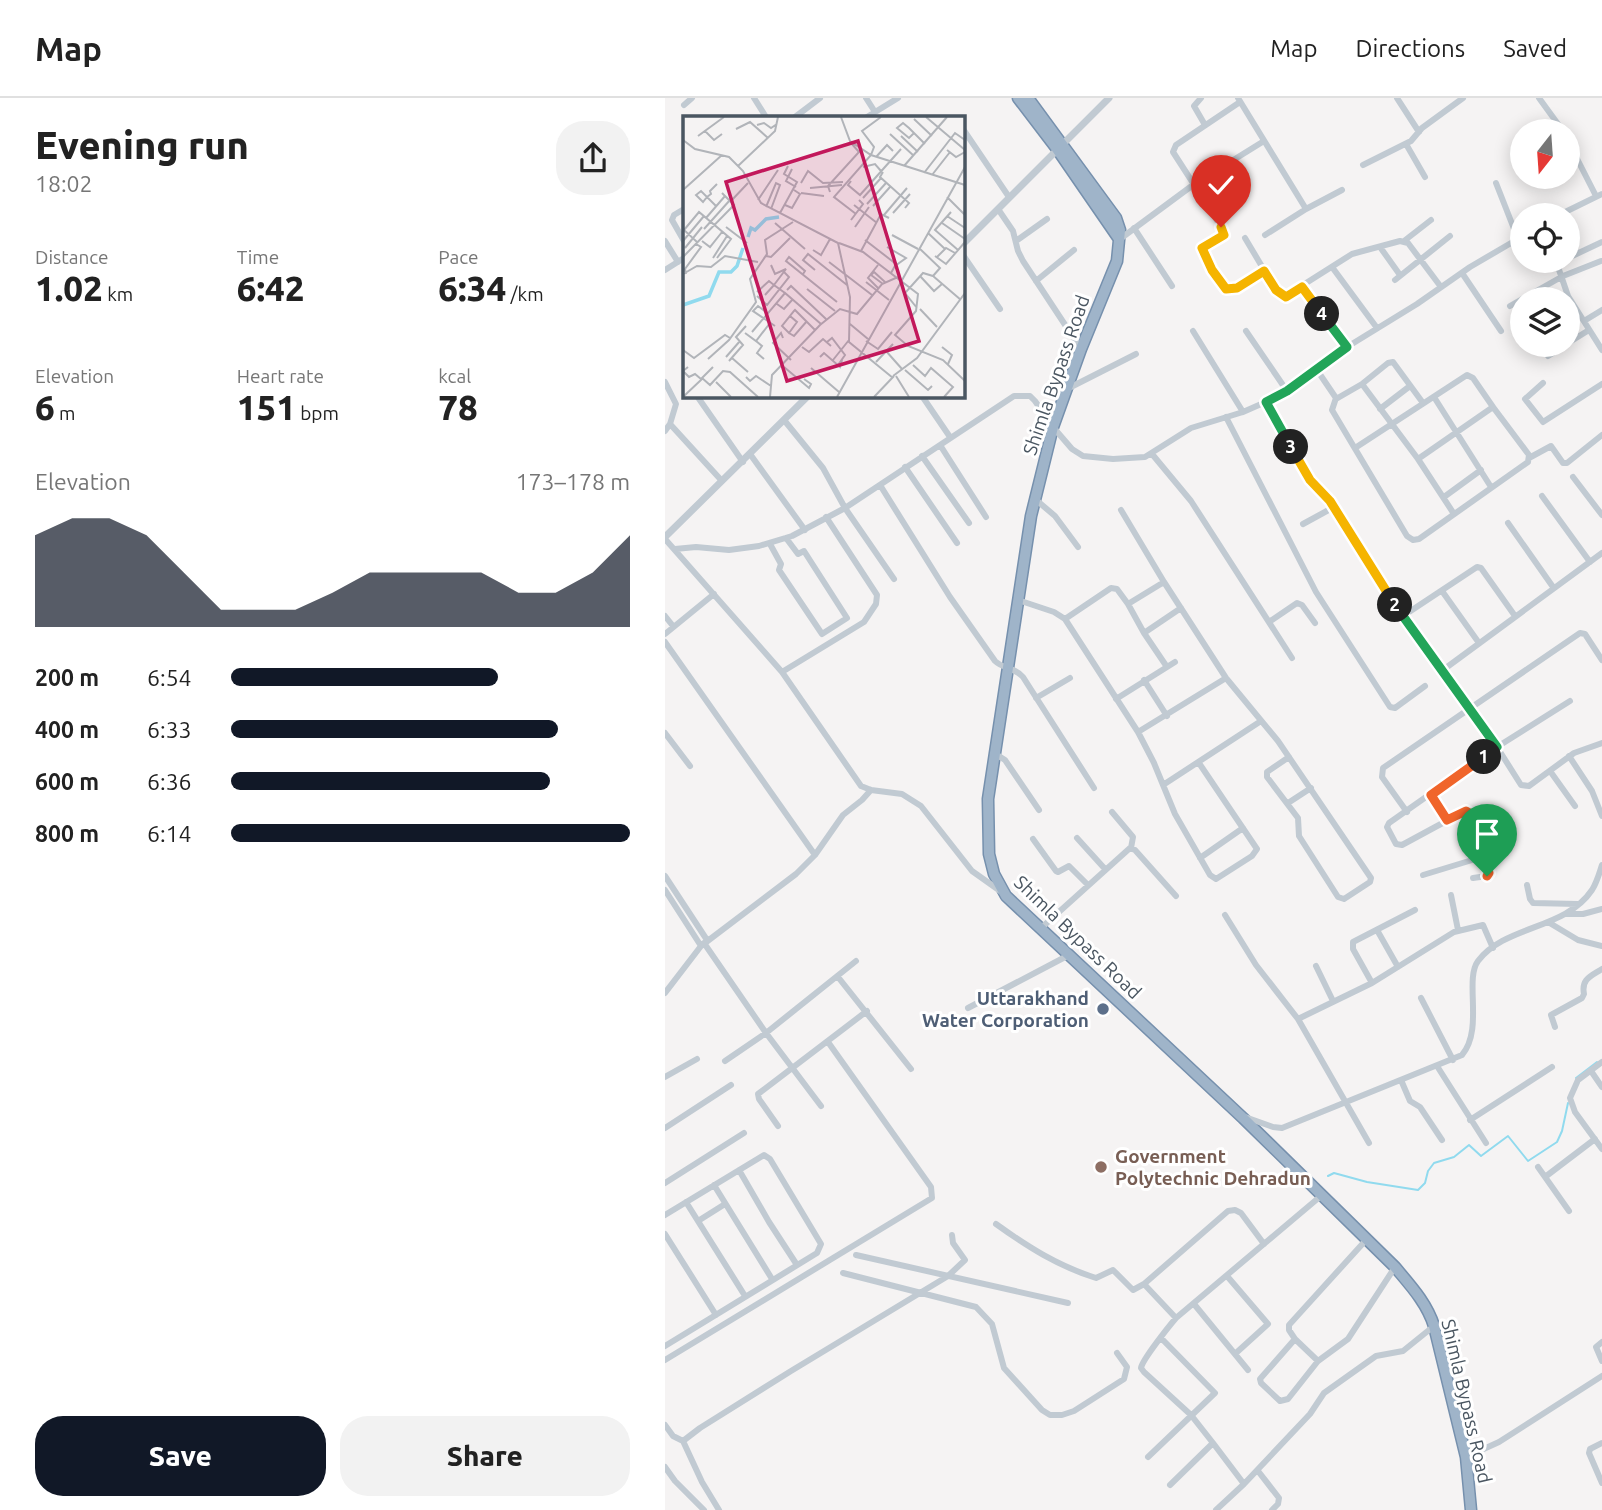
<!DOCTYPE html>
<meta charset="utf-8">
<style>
body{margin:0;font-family:Ubuntu,sans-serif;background:#f2f2f2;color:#222;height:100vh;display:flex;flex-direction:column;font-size:26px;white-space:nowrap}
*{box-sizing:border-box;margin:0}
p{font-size:23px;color:#767676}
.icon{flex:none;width:38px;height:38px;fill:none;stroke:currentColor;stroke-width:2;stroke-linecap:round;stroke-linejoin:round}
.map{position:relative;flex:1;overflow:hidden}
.drawer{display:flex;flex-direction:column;background:#fff;width:665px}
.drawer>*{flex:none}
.needle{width:46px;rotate:197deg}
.controls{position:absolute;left:845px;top:21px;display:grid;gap:14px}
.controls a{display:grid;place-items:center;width:70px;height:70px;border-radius:50%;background:#fff;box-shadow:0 4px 18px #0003;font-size:35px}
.pin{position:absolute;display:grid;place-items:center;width:60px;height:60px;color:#fff;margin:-72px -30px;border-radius:50% 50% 50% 0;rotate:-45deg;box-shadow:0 0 7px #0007}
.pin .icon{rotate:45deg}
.km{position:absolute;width:35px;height:35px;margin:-18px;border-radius:50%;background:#222;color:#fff;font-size:19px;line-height:35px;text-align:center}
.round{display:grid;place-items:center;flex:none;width:74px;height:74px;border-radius:28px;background:#f2f2f2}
.head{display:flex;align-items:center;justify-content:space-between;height:119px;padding:0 35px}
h1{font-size:38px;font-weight:800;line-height:52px}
.figures{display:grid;grid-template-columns:repeat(3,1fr);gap:10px;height:119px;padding:7px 35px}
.figures div{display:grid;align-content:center}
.figures b{font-size:35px;font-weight:800}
.figures small{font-size:19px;font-weight:400}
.figures p{font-size:19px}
.chart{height:196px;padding:14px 35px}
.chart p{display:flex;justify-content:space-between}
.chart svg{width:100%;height:126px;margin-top:7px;fill:#111827;opacity:.7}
.cta{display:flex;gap:14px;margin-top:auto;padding:14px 35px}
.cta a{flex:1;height:80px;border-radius:28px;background:#111827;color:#fff;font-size:28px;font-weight:800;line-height:80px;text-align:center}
.cta a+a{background:#f2f2f2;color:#222}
ul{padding:0 35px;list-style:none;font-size:23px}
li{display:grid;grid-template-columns:112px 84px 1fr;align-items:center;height:52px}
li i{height:18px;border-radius:9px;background:#111827}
header{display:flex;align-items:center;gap:42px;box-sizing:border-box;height:98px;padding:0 35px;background:#fff;border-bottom:2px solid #e0e0e0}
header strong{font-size:33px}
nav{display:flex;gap:38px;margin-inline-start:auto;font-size:24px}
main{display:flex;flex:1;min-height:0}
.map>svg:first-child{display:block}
.green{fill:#c3f1d5}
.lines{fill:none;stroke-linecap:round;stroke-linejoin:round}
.stream{stroke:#90daee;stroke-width:2}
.trunk-casing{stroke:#7690ad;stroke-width:13}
.minor{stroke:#c1cad2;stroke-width:6}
.tertiary{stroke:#c1cad2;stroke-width:7}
.trunk{stroke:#9fb4c9;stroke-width:10}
.split-1-casing{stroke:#fff;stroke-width:14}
.split-2-casing{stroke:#fff;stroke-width:14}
.split-3-casing{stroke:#fff;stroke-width:14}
.split-4-casing{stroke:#fff;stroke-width:14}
.split-5-casing{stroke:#fff;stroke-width:14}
.split-1{stroke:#f0652b;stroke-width:9}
.split-2{stroke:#22a559;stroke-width:9}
.split-3{stroke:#f5b400;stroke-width:9}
.split-4{stroke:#22a559;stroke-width:9}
.split-5{stroke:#f5b400;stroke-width:9}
.service-dot{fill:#5c6f8a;stroke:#fff;stroke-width:2.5}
.education-dot{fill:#8d6e63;stroke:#fff;stroke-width:2.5}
.labels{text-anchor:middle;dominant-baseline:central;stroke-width:6;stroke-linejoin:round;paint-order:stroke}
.street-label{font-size:19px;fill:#4a5661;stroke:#fff}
.service-label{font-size:19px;font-weight:bold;fill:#4e5e75;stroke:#fff;text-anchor:end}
.education-label{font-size:19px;font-weight:bold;fill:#785e54;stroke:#fff;text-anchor:start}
.inset-river{fill:none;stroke:#90daee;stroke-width:3.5}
.inset-road{fill:none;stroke:#b1b4b9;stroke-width:2}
.view{fill:#c2185b;fill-opacity:0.15;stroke:#c2185b;stroke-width:3.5}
.inset-edge{fill:none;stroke:#4a5661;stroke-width:3.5}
</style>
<header>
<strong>Map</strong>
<nav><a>Map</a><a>Directions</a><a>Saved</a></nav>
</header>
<main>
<section class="drawer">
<div class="head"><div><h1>Evening run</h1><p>18:02</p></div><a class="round"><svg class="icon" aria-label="share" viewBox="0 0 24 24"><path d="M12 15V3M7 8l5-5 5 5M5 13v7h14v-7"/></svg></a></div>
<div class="figures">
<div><p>Distance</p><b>1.02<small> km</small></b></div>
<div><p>Time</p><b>6:42</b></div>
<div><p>Pace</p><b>6:34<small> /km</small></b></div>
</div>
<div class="figures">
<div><p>Elevation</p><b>6<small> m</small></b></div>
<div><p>Heart rate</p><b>151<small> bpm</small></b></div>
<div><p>kcal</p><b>78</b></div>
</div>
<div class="chart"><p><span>Elevation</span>173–178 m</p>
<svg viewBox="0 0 160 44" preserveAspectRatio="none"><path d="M0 44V12L10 6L20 6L30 12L40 25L50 38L60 38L70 38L80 32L90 25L100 25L110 25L120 25L130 32L140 32L150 25L160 12V44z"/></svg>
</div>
<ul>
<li><b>200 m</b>6:54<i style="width:67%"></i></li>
<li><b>400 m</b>6:33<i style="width:82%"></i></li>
<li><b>600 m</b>6:36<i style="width:80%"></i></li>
<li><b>800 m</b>6:14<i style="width:100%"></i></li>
</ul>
<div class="cta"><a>Save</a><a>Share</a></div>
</section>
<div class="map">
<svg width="937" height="1412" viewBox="0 0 937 1412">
<rect width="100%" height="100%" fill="#f5f3f3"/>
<!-- green -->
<path class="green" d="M556 71 571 94 547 109 533 87Z"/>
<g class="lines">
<!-- stream -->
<path class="stream" d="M911 980 932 964
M663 1078 669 1075 702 1084 753 1092 760 1085 763 1073 769 1065 789 1059 804 1047 816 1058 843 1038 863 1063 892 1044 897 1033 903 1005"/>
<!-- trunk casing -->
<g class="trunk-casing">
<path id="trunk" d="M353 0 392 51 454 141
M363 0 451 120 455 132 452 163 416 251 388 329 366 418 323 701 324 756 329 776 341 798 578 1020 730 1169C745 1187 762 1205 769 1228L801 1359 806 1412"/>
</g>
<!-- minor -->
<path class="minor" d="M89 0 101 19
M201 0 210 14
M536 0 529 8 540 27
M573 0 641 111 677 92
M732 0 754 34
M874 0 898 33
M575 4 511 47 508 54 559 133V137L537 150 560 190 568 192 572 190 599 173
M19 7 27 0
M130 19 155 0
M202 19 233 0
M298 31 344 99
M903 43 931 98
M741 46 760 79
M698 67 746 43 757 30 798 0
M831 85 853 141
M19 111 9 117 7 122 19 143
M333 111 348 133 353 153 358 163 416 251
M546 112 572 93 556 69
M894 117 937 96
M469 130 507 188
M600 137 641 111
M580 140 611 192 619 199 687 156 735 143 743 145 776 189
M455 141 528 87 599 43
M0 143 13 164
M351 143 382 121
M739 143 766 122
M715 149 735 177
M298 157 335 211
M903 160 937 144
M891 163 903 198 937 252
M667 169 712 230
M0 172 19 160
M797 175 836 233
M730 182 785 138
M371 183 409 152
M637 189 682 249
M845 208 898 178 936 163
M919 223 937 212
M528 233 578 314
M581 233 622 293
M903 245 924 232
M883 258 901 247
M652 272 671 300 667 312 742 438 748 442 754 441 863 364 864 357 828 309 753 361 789 416
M0 284 11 306 5 326 0 333
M878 285 860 301 878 324 937 286
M697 286 723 265 728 264 758 305
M402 291 471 256
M32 298 78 364
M257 298 285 339
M769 299 826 389
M671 301 697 286 753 361
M601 304 647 385 665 403 724 498 778 572 937 455
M715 311 745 288
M561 319 651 494 725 609 730 610 760 588
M119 322 158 370 180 410 229 481
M5 326 57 383
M275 347 321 419
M690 350 802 277 808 280 828 309
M85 356 140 432
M487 356 526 403 627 560
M257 358 304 425
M864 360 886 348 898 365H902L937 337
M240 369 292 445
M908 379 937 417
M215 387 285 499 330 563C338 571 350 569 358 579L429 690
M877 398 925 464
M779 399 816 372
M370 401 390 418 413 449
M456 412 499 484 561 580 613 643 706 780 705 784 679 801 673 799 634 738 633 720 602 679V674L624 659
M843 425 888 489
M638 426 669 409
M0 441 117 574 196 688 206 692 237 696 256 708 307 773 338 795
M105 446 116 466 114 472 157 536 182 520 139 453 133 456 121 440
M10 451 31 449 64 452 94 448 127 438 180 410 349 298H365L370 303 388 329 407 351 418 358 448 361 480 359 526 330 578 314 610 300 682 249 752 206 805 169 858 138
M499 484 463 506 479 535 516 510
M777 493 814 545
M353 502 389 514 400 521 473 634 489 665 510 716 545 777 551 781 587 758 592 751 534 665
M0 518 8 528
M738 518 812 469 816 470 850 518
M400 521 446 490 452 491 463 506
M604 524 632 505 637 507 650 525
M479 535 502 569
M0 536 49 496
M0 544 150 757
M778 572 832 649 724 725 722 729 731 746 737 747 798 714H804L813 729 811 742 824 775 822 778 808 780
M117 574 199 524 211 506 212 497 161 419
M479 582 502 618
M371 600 405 580
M451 601 510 564
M905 603 832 649 856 687 864 688 909 655 937 645
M473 634 561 580
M0 635 25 668
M329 655 340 662 374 712
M904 658 927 693 937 718
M885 673 910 708
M498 687 596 623
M766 697 782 722
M623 705 646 690
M447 714 468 739 466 750
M742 714 717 679 718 670 915 535 920 536 937 562
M412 740 440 771
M368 741 391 773 393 774 404 768 423 787
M535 760 578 730
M758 777 817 759
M0 778 42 842
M862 787 865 801 868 805 913 806
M0 792 36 848
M786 797 793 832
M901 816H918L937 811
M560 817 591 867 633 921 704 1045
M883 824 913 842 937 848
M375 831 465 750 470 752 511 798
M712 832 733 869
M39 845 101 935 156 1008
M651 868 668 903
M173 879 246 971
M707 885 688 851V844L750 812
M0 895 36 848 131 776 150 757 178 717 197 702 206 692
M756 900 788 962
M303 910 404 857
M633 921 707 885 789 834 818 827 828 850
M890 929 886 917 917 900 919 896C916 881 926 878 937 871
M60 963 101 935 191 863
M937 964 913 982 905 1000 910 1014 937 1051
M772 968 821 1045
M926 973 937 989
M0 979 32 961
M736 982 745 1003 755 1009 777 1042
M580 1019 608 1029 617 1030 797 957C819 931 799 882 813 863 840 827 900 832 927 792 932 784 934 776 937 767
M805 1022 887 969
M113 1028 94 1001 93 996 202 913
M0 1030 66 987
M873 1069 904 1113
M74 1072 104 1124 132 1167
M880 1079 930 1041
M0 1085 79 1035
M49 1087 107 1181
M21 1104 80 1198
M0 1117 99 1057 105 1061 156 1146 152 1155 0 1248
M33 1123 60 1106
M331 1126C363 1149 393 1168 431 1180L448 1172 468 1192 479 1186
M0 1136 51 1217
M701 1142 624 1227V1232L630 1241 595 1281 596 1285 615 1303 623 1301 653 1263 683 1241 730 1169
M191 1157 403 1205
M178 1175 311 1209 327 1226 339 1270 377 1312 385 1317H397L409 1313 459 1281 462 1269 452 1255
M562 1178 603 1226 571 1255
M529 1206 583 1272
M511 1220 479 1186 563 1113 570 1112 576 1115 599 1146
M630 1241 653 1263
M937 1244 931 1249 937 1263
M0 1262 267 1100 266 1089 163 944
M0 1327 8 1338 18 1343
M548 1345 579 1386 551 1412
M937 1345 925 1351 924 1355 937 1385
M483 1359 550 1295 496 1240
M801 1359 834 1344 937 1278
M0 1369 10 1383 39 1412
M593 1373 614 1400 613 1406 607 1412
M579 1386 645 1316 659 1295 711 1258 738 1253 769 1228
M505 1387 548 1345 526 1317 479 1274 476 1270C477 1262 505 1227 511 1220L657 1097
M54 1412 37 1384 18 1343 35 1330 126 1273 283 1178 300 1162 288 1145 287 1137"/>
<!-- tertiary -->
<path class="tertiary" d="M298 146 444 0
M0 439 143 298"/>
<!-- trunk -->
<use href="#trunk" class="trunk"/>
</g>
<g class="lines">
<!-- split-1 casing -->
<g class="split-1-casing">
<path id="split-1" d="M819 659 766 697 782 722 801 713C819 722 809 731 811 743 812 753 820 765 824 775L822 778"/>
</g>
<!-- split-2 casing -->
<g class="split-2-casing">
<path id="split-2" d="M730 507 832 649 819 659"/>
</g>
<!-- split-3 casing -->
<g class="split-3-casing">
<path id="split-3" d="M626 349 645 382 665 403 730 507"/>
</g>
<!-- split-4 casing -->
<g class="split-4-casing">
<path id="split-4" d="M626 349 601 304 622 293 682 249 657 216"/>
</g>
<!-- split-5 casing -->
<g class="split-5-casing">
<path id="split-5" d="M556 129 559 137 537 150 547 172 561 191 572 190 599 173 611 192 621 199 637 189 657 216"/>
</g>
<!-- split-1 -->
<use href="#split-1" class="split-1"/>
<!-- split-2 -->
<use href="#split-2" class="split-2"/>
<!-- split-3 -->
<use href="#split-3" class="split-3"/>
<!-- split-4 -->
<use href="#split-4" class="split-4"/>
<!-- split-5 -->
<use href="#split-5" class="split-5"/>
</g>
<!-- markers -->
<circle class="service-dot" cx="438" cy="911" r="7"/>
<circle class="education-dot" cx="436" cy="1069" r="7"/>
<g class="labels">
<!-- street labels -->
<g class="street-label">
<text transform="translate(391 277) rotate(-71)">Shimla Bypass Road</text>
<text transform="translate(413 839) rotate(44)">Shimla Bypass Road</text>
<text transform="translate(802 1303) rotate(77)">Shimla Bypass Road</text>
</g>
<!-- service labels -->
<g class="service-label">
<text x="424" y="900">Uttarakhand<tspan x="424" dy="22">Water Corporation</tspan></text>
</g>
<!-- education labels -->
<g class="education-label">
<text x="450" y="1058">Government<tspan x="450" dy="22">Polytechnic Dehradun</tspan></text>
</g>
</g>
<!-- overview -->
<g transform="translate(18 18)">
<rect width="282" height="282" fill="#f5f3f3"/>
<path class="inset-river" d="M65 121 68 112 72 114 83 103 96 101M0 189 26 180 36 156H48L54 150 60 132"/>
<path class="inset-road" d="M158 1 167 25 188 39 282 69M243 1 282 34M231 3 249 20M74 9 81 7 88 12 94 8M53 13 67 6 85 22M22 15 31 24 39 18M231 17 226 22 214 12 220 7 226 12 242 28M207 18 231 40M15 20 41 1M218 20 235 36M0 24 12 33 46 41 60 55 78 87 155 127 167 181 166 226 210 262M264 34 273 41 282 36M193 41 204 29 210 35M55 50 92 15 95 1M221 50 264 1M180 51 192 48 198 55M109 53 103 65 113 71M200 56 197 61 226 87 222 92M241 57 272 17 282 24M249 59 267 36M168 65 165 69 177 79 218 33M118 67 125 55 140 67 160 66M127 72 159 69M0 74 39 39M147 76 145 70 176 36 168 27M118 77 141 80M264 81 282 99M180 82 198 62M75 84 95 54M48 85 65 67M184 88 203 67M102 89 109 92 117 78 111 74M171 89 194 107M33 90 18 75 13 79 20 86 24 81 28 78 27 75 34 68M190 90 207 71M83 91 93 67 97 69 88 93M268 96 252 114 275 134M97 97 114 66 101 58 105 50M210 97 227 78M173 98 151 81 188 39 191 31 179 15 198 1M201 99 224 72M264 100 282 112M23 102 42 80M168 104 180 88 176 84M92 107 122 133M259 107 282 123M43 111 64 127M172 111 186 91M21 113 47 84M245 117 262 133M209 119 235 133M182 124 213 148 208 157M0 125 21 100M19 125 27 131 39 116M14 126 1 114 16 96 48 123 34 142M156 127 180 136 235 178 233 195 212 219 225 230 260 244 282 265M204 131 223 142 212 150M2 132 19 111M130 134 138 139 147 123M178 135 198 98 206 102M83 140 88 141 107 122M252 140 263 148 282 126M0 141 51 89 39 77M254 141 263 132 272 137M30 142 44 120M146 146 189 179M88 149 92 158 103 153 91 169 102 177M195 149 185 162 195 172M132 154 120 144 125 138 164 169M0 158 14 150 28 151 42 140 75 146M3 158 2 153 18 131 13 128M120 158 122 155 106 141 103 145 154 186M237 160 251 175 259 168M250 160 278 184M183 166 206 184M200 168 188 159 191 156 202 166M124 173 152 195M104 174 108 170 143 203M74 176 86 165 91 169 82 179M74 180 84 189 106 161 101 156M94 188 101 193 110 183M234 192 222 177 240 157 250 160 257 152 236 132M237 193 254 211M83 196 75 190 70 195 92 210M107 200 114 206 106 217 99 210 111 195 112 194 132 214M167 208 185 223M69 216 102 177 138 208M62 217 73 225 87 207M106 217 111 220 124 205M100 222 98 217 90 227 108 244M73 225 79 230 74 237 81 243M183 225 195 233 209 216M144 226 149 222 162 239 155 249M119 231 126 236 140 223 148 230M259 231 269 239 265 248M0 234 11 242 42 219 47 222M203 235 219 253M43 241 57 225M137 241 141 237 157 251 159 244M49 242 65 256M25 243 46 224 73 186 67 163 84 138 82 124 110 106M150 244 166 224M46 245 60 229 53 221 63 210M193 246 210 228M230 249 242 260 248 252 270 271 261 281M5 251 0 255 6 261 12 258 18 263M30 251 19 262 27 269 40 255 47 256 75 281M101 251 126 272 128 268 121 263M128 252 156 276M222 254 245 274 249 270M210 260 234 242 282 177M213 260 226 281M63 261 67 265 73 260 88 270M33 266 48 281M1 280 19 263M87 281 89 259 137 209 157 193 174 198 199 168 215 161M154 281 282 51M191 281 211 260"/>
<path class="view" d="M175 25 236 225 104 265 43 66Z"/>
<rect width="282" height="282" class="inset-edge"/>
</g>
</svg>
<div class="controls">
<a><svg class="needle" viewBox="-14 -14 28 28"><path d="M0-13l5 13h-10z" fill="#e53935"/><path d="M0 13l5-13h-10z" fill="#767676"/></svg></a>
<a><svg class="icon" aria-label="locate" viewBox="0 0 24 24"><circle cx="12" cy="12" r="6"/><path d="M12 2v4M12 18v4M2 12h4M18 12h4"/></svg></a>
<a><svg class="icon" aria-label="layers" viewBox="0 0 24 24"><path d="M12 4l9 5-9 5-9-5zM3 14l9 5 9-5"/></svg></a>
</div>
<div class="pin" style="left:822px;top:778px;background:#1e9e55"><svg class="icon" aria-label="arrive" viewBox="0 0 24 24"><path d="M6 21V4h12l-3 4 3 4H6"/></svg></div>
<div class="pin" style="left:556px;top:129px;background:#d93025"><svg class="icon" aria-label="check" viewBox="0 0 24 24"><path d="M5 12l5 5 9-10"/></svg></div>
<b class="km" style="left:819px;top:659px">1</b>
<b class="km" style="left:730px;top:507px">2</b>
<b class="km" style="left:626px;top:349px">3</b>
<b class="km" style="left:657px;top:216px">4</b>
</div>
</main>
